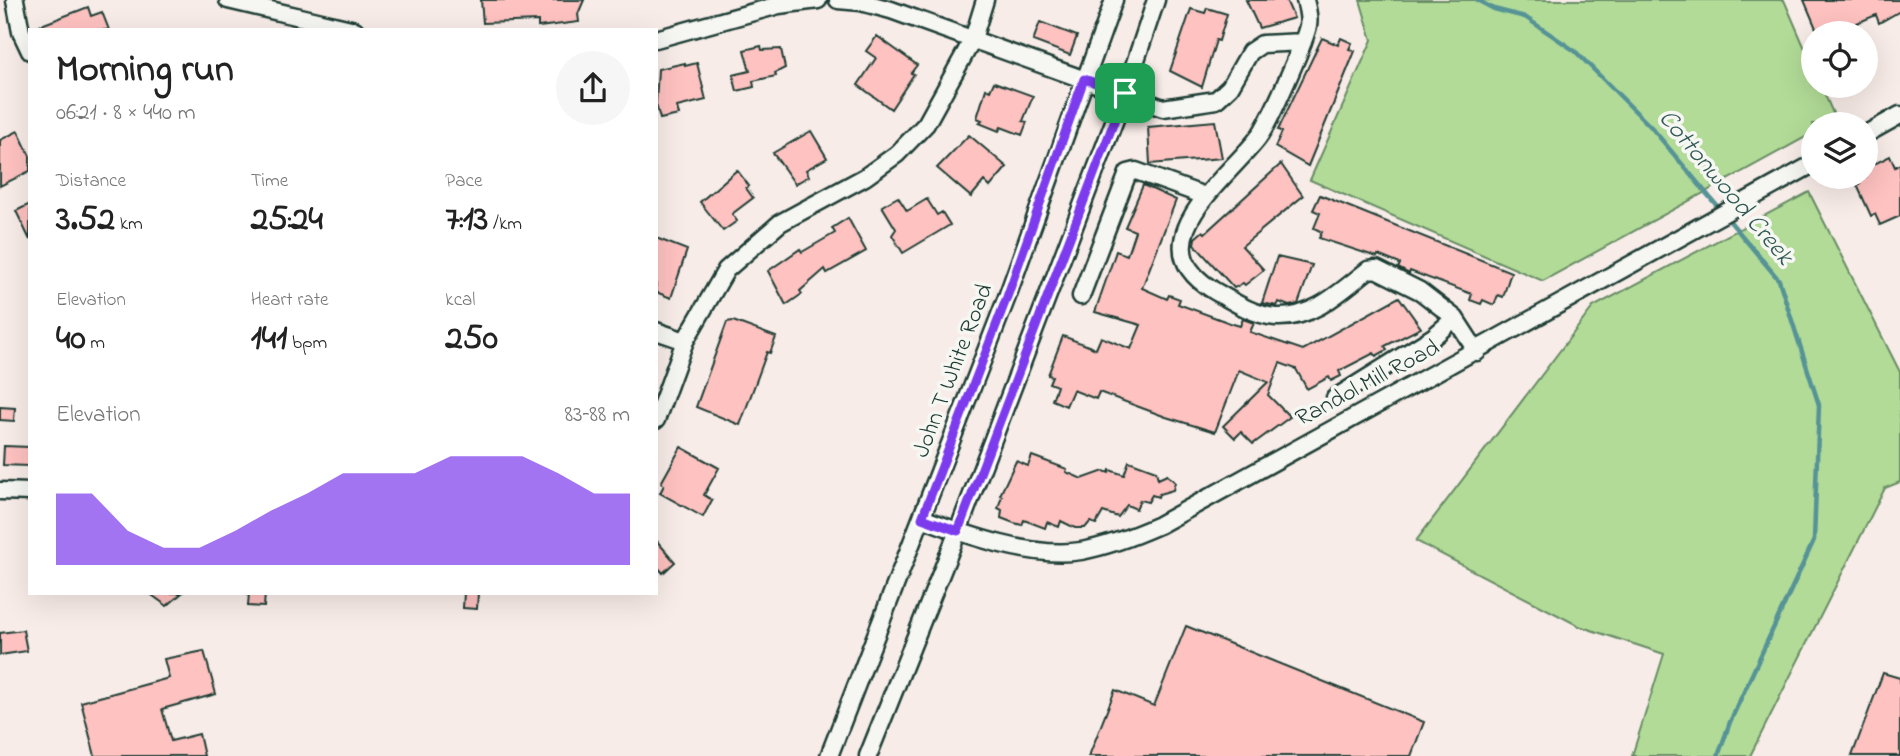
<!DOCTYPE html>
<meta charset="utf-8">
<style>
body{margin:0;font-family:"Indie Flower",sans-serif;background:#f6f6f6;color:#222;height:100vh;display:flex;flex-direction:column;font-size:26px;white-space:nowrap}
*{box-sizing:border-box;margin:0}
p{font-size:23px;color:#767676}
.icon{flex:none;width:38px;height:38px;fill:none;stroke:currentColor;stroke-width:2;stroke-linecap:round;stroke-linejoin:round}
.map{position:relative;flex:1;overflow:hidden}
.side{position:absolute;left:28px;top:28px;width:630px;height:567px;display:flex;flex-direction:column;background:#fff;border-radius:0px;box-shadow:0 7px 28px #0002}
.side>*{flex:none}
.controls{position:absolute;left:1801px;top:21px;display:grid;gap:14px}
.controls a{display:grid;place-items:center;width:77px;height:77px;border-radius:50%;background:#fff;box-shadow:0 7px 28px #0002;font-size:35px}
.pin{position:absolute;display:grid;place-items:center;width:60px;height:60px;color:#fff;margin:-30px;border-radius:14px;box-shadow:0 4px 10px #0006}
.round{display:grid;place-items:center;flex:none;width:74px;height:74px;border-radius:37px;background:#f6f6f6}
.summary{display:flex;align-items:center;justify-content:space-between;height:119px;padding:0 28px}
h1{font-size:38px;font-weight:800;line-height:52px}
.metrics{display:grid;grid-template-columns:repeat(3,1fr);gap:10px;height:119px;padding:7px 28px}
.metrics div{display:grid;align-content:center}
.metrics b{font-size:35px;font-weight:800}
.metrics small{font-size:19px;font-weight:400}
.metrics p{font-size:19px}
.chart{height:196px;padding:14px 28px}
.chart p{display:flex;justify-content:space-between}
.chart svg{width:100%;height:126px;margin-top:7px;fill:#7c3aed;opacity:.7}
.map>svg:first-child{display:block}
.green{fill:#b2db97;stroke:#688c66;stroke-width:2}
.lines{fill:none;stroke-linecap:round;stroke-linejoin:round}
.stream{stroke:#579396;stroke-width:4.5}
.building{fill:#fec2c0;stroke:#1f3d34;stroke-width:2}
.minor-casing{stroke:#1f3d34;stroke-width:21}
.minor{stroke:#f6f6f2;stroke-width:16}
.route-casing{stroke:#fff;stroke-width:14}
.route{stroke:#7c3aed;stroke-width:9}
.labels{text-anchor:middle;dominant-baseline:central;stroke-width:7;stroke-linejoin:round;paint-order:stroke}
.street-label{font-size:24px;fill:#1f3d34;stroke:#f6f6f2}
.water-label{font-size:26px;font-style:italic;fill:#325a55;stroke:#f6f6f2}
</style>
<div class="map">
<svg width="1900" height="756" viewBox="0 0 1900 756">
<rect width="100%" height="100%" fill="#f8ece8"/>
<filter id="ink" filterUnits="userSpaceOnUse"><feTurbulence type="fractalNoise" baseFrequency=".0143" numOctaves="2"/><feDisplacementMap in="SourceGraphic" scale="14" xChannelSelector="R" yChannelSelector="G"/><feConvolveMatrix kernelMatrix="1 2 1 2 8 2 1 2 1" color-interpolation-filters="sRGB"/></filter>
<g filter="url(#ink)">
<!-- green -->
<path class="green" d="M1360 0H1784L1813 67V86H1821L1836 120 1829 124H1813V133L1543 281 1310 180 1372 40Z
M1809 192 1900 372V482L1885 488 1750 756H1632L1664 654 1579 626 1416 541 1593 307Z"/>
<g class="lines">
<!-- stream -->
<path class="stream" d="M1477 0 1494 9 1525 17 1575 51 1651 127 1779 280 1819 405 1814 540 1730 722 1718 756"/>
</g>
<!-- building -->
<path class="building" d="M481 0H584L578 14 579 22 538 27V21L483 23Z
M1246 0H1286L1294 18 1259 28Z
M1804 0H1900V11L1879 23 1876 15 1852 25 1856 33H1818Z
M88 7 91 16 102 12 109 30 31 29Z
M1207 8 1227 14 1219 41 1216 40 1202 87 1170 71 1191 9 1205 13Z
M1040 22 1077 36 1070 55 1033 41Z
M877 36 917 65 911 73 914 74 891 109 858 85 876 58 866 51Z
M1322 38 1338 45 1341 38 1352 43 1349 49 1355 51 1308 166 1275 147 1282 132 1278 130Z
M761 46 762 50 781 49 785 68 775 73 776 76 753 81 754 87 737 91 733 75 750 71 744 50Z
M685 63V66L697 63 706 100 677 107 679 115 660 119 656 104 658 69Z
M994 82 1033 96 1023 121 1027 122 1022 135 1001 127 999 131 979 123 982 120 977 118 986 89 990 91Z
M1215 121 1222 158 1150 164 1148 127Z
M18 131 30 156V171L0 186V140Z
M811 131 827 158 806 170 809 176 795 184 773 153Z
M969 135 1007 167 990 187 984 181 971 197 937 168Z
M1890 156 1895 167 1900 164V216L1880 225 1875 214 1871 216 1857 185 1860 184 1856 177H1866V168Z
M1281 164 1303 196 1242 246 1264 270 1245 285 1243 283 1234 288 1194 244 1195 238 1203 231 1205 233Z
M737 170 749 186 746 188 753 198 732 214 737 221 723 231 700 202Z
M1143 185 1176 200 1142 288 1167 299 1169 295 1180 299 1178 304 1230 323 1240 326 1243 319 1254 323 1250 332 1303 350 1399 297 1421 328 1385 346 1387 350 1376 356 1374 353 1339 371 1341 376 1331 381 1329 377 1307 389 1296 369 1280 363 1268 395 1290 417 1253 444 1241 432 1235 438 1223 426 1268 382 1239 370 1215 432 1166 417 1099 392 1096 399 1073 390 1066 406 1052 400 1057 386 1049 383 1052 376 1048 375 1063 336 1096 349 1101 337 1131 349 1141 325 1095 312 1116 251 1127 255 1135 231 1125 227Z
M1320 195 1511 272 1503 297 1498 295 1494 305 1483 300 1481 304 1470 300 1472 294 1410 271 1409 274 1398 268 1400 264 1378 255 1377 257 1319 238 1322 232 1314 228 1320 213 1313 210Z
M898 197 907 211 927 199 937 215 942 212 950 225 903 253 892 235 896 229 882 206Z
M30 204V240L16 211Z
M848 218 866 251 827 273 825 269 800 291 802 294 786 305 768 271 800 249 802 252 835 233 832 228Z
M656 238 687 250 671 298 656 292Z
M1277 257 1312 265 1298 304 1289 306 1279 302 1277 306 1262 303Z
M733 321 776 337 770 353 767 352 740 425 696 407 727 322Z
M0 407 15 408 14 421 0 420Z
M4 446 30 447 29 466 3 465Z
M681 447 719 468 704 495 712 500 703 517 660 493 664 485 661 483Z
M1032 456 1067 469 1066 472 1082 479 1104 471 1109 473 1110 470 1124 475 1129 461 1156 471 1158 479 1167 475 1175 482 1173 490 1159 494 1158 497 1152 495 1148 502 1140 500 1136 509 1127 505 1118 517 1103 512 1096 524 1090 522 1085 528H1075L1061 521 1059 527 1047 522 1045 528 1024 520 1022 525 1014 523 1001 518 1002 510 998 508 1002 496 1000 495 1016 461 1028 466Z
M656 540 675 562 663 573 656 565Z
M149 593H182L167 606Z
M249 593H265L264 607 248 606Z
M464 593H478L477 609 463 608Z
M1186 626 1424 722 1411 756H1089L1115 690 1154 706Z
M23 630 27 651 0 655V633Z
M204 651 216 694 162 709 171 741 199 734 204 756H95L81 702 169 678 164 659Z
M1883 673 1900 678V756H1852Z"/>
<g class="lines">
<!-- minor casing -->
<g class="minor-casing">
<path id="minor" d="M15 0 21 32 30 51
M228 0 355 30
M838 0 861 2 891 10 1163 108 1216 100 1230 87 1250 52 1262 44 1303 42
M1305 0C1307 9 1310 17 1308 26 1303 46 1270 122 1258 138 1226 180 1136 243 1213 290 1232 301 1253 315 1276 317 1313 319 1341 291 1368 270L1376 269 1420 291 1455 318 1477 352
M656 39 779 5 818 0
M1866 134 1900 115
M1081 296 1128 173 1136 171 1205 196
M656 331 685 341
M1335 398 1433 337 1455 318
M656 420 685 341 726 270 780 223 865 177 897 154 926 124 973 39 985 0
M0 491 30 492
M922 518C966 535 1034 559 1081 551 1109 546 1134 536 1159 525L1813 164
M829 756 1007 297 1114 0
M868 756 958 531 1125 93 1156 0"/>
</g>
<!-- minor -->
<use href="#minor" class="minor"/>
</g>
</g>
<g class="lines" filter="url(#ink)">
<!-- route casing -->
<g class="route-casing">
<path id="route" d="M1084 79 1125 93 958 531 922 518 1007 297Z"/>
</g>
<!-- route -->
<use href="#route" class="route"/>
</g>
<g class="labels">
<!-- street labels -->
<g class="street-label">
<text transform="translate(954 371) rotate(-69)">John T White Road</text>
<text transform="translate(1368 384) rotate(-28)">Randol Mill Road</text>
</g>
<!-- water labels -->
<g class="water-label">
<text transform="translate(1725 188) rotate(50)">Cottonwood Creek</text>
</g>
</g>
</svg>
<div class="controls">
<a><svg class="icon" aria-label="locate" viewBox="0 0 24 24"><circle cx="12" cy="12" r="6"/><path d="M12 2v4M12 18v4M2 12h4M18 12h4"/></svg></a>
<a><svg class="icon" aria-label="layers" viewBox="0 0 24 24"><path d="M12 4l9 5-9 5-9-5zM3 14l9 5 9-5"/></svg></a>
</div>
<div class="pin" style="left:1125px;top:93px;background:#1e9e55"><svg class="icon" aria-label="arrive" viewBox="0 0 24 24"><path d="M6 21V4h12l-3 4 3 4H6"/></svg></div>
<section class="side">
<div class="summary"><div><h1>Morning run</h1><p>06:21 · 8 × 440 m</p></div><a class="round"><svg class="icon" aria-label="share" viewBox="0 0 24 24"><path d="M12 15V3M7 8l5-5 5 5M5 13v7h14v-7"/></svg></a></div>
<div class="metrics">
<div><p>Distance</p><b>3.52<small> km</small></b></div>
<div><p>Time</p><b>25:24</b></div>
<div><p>Pace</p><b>7:13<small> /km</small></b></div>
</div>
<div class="metrics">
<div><p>Elevation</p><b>40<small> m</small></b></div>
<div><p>Heart rate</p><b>141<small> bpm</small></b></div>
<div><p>kcal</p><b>250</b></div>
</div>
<div class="chart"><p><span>Elevation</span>83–88 m</p>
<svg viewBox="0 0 160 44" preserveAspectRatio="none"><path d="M0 44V19L10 19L20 32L30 38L40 38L50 32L60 25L70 19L80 12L90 12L100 12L110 6L120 6L130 6L140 12L150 19L160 19V44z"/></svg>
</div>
</section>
</div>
